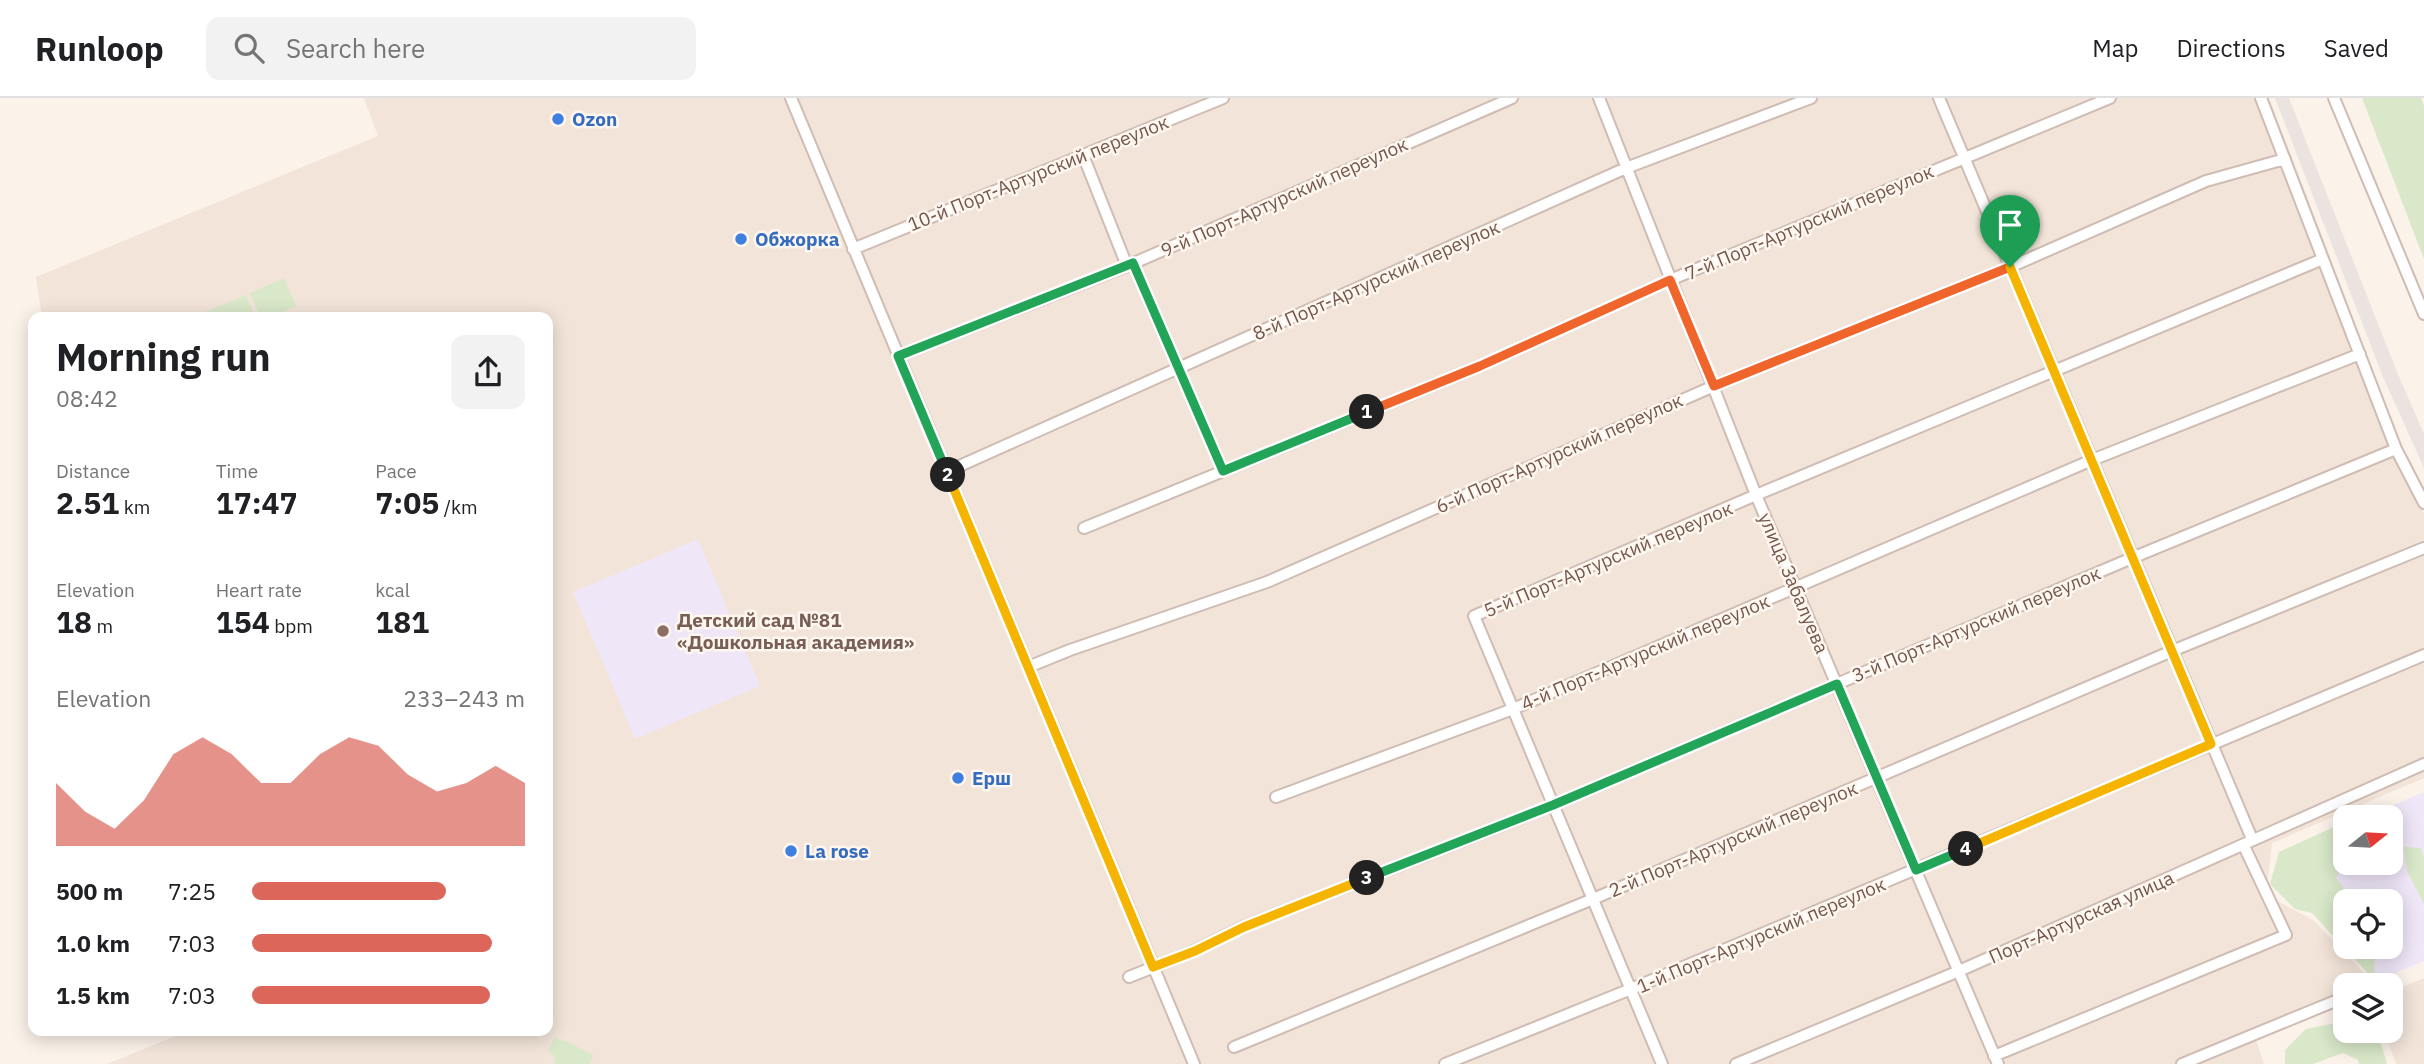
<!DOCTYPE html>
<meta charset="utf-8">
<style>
body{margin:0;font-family:"IBM Plex Sans",sans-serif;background:#f2f2f2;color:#202124;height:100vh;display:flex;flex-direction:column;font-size:26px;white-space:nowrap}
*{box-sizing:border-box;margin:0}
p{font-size:23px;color:#757577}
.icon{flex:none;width:38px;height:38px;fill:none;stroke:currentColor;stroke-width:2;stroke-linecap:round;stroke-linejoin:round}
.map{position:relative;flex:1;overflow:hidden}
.side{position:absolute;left:28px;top:214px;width:525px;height:724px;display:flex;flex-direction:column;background:#fff;border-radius:14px;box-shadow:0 4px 18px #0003}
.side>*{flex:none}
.needle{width:46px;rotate:72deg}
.tools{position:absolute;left:2333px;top:707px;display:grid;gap:14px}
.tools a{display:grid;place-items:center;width:70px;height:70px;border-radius:14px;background:#fff;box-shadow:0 4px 18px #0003;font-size:35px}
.pin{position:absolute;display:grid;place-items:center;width:60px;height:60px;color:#fff;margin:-72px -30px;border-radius:50% 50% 50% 0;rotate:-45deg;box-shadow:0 0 7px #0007}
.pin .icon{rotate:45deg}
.km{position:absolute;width:35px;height:35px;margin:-18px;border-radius:50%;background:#222;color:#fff;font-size:19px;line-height:35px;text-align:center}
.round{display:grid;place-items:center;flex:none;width:74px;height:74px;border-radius:14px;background:#f2f2f2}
.overview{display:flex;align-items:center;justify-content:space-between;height:119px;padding:0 28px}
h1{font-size:38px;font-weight:700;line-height:52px}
.stats{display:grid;grid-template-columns:repeat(3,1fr);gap:10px;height:119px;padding:7px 28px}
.stats div{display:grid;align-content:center}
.stats b{font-size:30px;font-weight:700}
.stats small{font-size:19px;font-weight:400}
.stats p{font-size:19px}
.chart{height:196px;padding:14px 28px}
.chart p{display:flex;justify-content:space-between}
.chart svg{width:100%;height:126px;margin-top:7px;fill:#db6659;opacity:.7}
ul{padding:0 28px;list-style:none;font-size:23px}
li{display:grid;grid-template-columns:112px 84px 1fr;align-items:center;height:52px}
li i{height:18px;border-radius:9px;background:#db6659}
header{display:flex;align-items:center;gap:42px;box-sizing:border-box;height:98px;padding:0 35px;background:#fff;border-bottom:2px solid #e0e0e0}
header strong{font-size:33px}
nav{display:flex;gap:38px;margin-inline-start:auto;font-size:24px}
.search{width:490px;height:63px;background:#f2f2f2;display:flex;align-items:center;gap:18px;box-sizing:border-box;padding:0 24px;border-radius:14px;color:#757577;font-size:26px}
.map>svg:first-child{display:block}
.residential{fill:#f2e4d9}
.industrial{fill:#ebe3df}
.education{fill:#efe6f8}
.green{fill:#d9e8c9}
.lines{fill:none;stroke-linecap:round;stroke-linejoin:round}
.minor-casing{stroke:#cfbcb3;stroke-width:14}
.minor{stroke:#fff;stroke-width:10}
.split-1-casing{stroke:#fff;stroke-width:14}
.split-2-casing{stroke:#fff;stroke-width:14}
.split-3-casing{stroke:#fff;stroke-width:14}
.split-4-casing{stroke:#fff;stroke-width:14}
.split-5-casing{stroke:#fff;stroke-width:14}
.split-1{stroke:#f0652b;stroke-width:9}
.split-2{stroke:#22a559;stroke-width:9}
.split-3{stroke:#f5b400;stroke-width:9}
.split-4{stroke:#22a559;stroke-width:9}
.split-5{stroke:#f5b400;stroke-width:9}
.shop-dot{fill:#3f7fe0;stroke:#fef7f0;stroke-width:2.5}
.education-dot{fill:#8d6e63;stroke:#fef7f0;stroke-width:2.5}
.labels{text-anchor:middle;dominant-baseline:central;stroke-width:5;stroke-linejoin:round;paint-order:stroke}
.shop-label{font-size:19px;font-weight:bold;fill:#366cbe;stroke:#fef7f0;text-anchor:start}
.street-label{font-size:19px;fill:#74584f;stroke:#fef7f0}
.education-label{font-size:19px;font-weight:bold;fill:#785e54;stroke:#fef7f0;text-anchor:start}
</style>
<header>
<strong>Runloop</strong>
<div class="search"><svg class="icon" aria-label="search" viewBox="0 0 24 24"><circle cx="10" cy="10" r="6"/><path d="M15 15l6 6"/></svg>Search here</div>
<nav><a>Map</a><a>Directions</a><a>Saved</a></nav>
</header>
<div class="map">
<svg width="2424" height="966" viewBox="0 0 2424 966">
<rect width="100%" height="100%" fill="#fbf2ea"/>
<!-- residential -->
<path class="residential" d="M364 0H2269L2340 185 2424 416V680L2272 745 2266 797 2313 822 2373 884 2365 887H2345V895L2253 933 2264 966H107L188 933H548V219H42L36 179 378 38Z
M2424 880V966H2396L2384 933H2390L2391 894Z"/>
<!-- industrial -->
<path class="industrial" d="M2275 0H2289L2397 274 2424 336V370L2383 279Z"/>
<!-- education -->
<path class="education" d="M698 441 760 588 635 641 573 494Z
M2424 694V863L2379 882 2349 849H2390V803H2345L2291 783 2345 728V765H2390V719H2365Z"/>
<!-- green -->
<path class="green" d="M2362 0H2421L2424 8V161Z
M284 180 296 208 271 219H260L250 195Z
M246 197 255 219H193Z
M2345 724V764L2336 780 2354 803H2345V849H2375L2374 882 2312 815 2295 811 2270 786 2279 754Z
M2404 749 2421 750 2424 759V806L2407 773Z
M2345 923V933H2377L2387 966H2359L2358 962 2343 955 2313 966H2285V952L2306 931Z
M555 940 568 944 593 957 590 966H554L555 959 548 952Z"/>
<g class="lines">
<!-- minor casing -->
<g class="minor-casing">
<path id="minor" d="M791 0 1194 966
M1599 0 1756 397 1998 966
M1939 0 2252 741
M2261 0 2396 351 2424 405
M2334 0 2424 216
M1083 57 1127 168
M853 151 1223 0
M1133 165 1223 373
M898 258 1127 168 1512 0
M946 374 1626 70 1811 0
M1084 430 1480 268 1670 182 2110 0
M1028 569 1070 552 1267 484 1714 288 2010 169 2206 83 2285 61
M1276 699 1513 611 2092 362 2360 256
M1129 879 1194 853 1243 829 1553 707 2132 460 2396 351
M1234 949 1593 801 2172 553 2424 450
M1994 958 2286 837 2244 748
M1445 966 1631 891 2424 557
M1662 966 1474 518 1756 397 2323 161
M1736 966 1959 873 2424 666
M2182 966 2345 899"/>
</g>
<!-- minor -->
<use href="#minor" class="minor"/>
</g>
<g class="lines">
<!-- split-1 casing -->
<g class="split-1-casing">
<path id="split-1" d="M1367 314 1480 268 1670 182 1714 288 2010 169"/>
</g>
<!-- split-2 casing -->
<g class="split-2-casing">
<path id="split-2" d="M948 377 898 258 1133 165 1223 373 1367 314"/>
</g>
<!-- split-3 casing -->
<g class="split-3-casing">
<path id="split-3" d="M948 377 1153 869 1195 853 1244 829 1367 780"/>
</g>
<!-- split-4 casing -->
<g class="split-4-casing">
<path id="split-4" d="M1367 780 1553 707 1837 586 1916 772 1966 751"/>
</g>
<!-- split-5 casing -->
<g class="split-5-casing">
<path id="split-5" d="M1966 751 2211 646 2010 169"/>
</g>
<!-- split-1 -->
<use href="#split-1" class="split-1"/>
<!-- split-2 -->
<use href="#split-2" class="split-2"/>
<!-- split-3 -->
<use href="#split-3" class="split-3"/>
<!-- split-4 -->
<use href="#split-4" class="split-4"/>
<!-- split-5 -->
<use href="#split-5" class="split-5"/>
</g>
<!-- markers -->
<g class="shop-dot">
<circle cx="558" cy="21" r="7"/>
<circle cx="741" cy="141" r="7"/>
<circle cx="958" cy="680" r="7"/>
<circle cx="791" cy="753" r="7"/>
</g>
<circle class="education-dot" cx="663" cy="533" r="7"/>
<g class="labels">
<!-- shop labels -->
<g class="shop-label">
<text x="572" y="21">Ozon</text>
<text x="755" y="141">Обжорка</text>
<text x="972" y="680">Ерш</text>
<text x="805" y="753">La rose</text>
</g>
<!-- street labels -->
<g class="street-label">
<text transform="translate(1038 75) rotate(-22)">10-й Порт-Артурский переулок</text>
<text transform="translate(1284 99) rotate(-24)">9-й Порт-Артурский переулок</text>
<text transform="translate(1809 124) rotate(-23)">7-й Порт-Артурский переулок</text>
<text transform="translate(1376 182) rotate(-24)">8-й Порт-Артурский переулок</text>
<text transform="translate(1559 355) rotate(-24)">6-й Порт-Артурский переулок</text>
<text transform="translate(1608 461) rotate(-23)">5-й Порт-Артурский переулок</text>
<text transform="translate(1794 485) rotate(67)">улица Забалуева</text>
<text transform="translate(1976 526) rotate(-23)">3-й Порт-Артурский переулок</text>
<text transform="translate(1645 554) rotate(-23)">4-й Порт-Артурский переулок</text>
<text transform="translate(1733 741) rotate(-23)">2-й Порт-Артурский переулок</text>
<text transform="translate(2081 819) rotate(-24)">Порт-Артурская улица</text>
<text transform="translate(1761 837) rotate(-23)">1-й Порт-Артурский переулок</text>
</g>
<!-- education labels -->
<g class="education-label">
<text x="677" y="522">Детский сад №81<tspan x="677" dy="22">«Дошкольная академия»</tspan></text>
</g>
</g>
</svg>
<div class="tools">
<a><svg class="needle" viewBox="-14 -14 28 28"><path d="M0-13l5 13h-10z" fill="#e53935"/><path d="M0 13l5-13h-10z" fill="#757577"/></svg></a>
<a><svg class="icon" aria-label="locate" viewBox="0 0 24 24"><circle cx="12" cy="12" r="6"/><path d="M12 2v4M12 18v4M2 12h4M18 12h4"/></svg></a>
<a><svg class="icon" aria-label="layers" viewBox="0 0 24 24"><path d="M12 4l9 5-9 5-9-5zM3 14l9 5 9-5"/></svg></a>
</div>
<div class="pin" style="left:2010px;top:169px;background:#1e9e55"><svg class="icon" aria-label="arrive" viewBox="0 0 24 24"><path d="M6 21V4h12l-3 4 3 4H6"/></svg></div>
<b class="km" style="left:1367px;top:314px">1</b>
<b class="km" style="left:948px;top:377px">2</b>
<b class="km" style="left:1367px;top:780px">3</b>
<b class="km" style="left:1966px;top:751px">4</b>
<section class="side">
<div class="overview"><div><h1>Morning run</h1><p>08:42</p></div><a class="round"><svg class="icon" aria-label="share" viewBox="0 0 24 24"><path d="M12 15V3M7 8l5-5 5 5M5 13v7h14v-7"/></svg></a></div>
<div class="stats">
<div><p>Distance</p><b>2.51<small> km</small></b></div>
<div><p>Time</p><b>17:47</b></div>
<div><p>Pace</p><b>7:05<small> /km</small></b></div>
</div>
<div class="stats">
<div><p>Elevation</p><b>18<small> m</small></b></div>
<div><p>Heart rate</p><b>154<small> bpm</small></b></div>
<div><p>kcal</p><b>181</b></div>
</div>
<div class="chart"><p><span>Elevation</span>233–243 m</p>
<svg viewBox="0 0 160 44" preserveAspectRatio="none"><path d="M0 44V22L10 32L20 38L30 28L40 12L50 6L60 12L70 22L80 22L90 12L100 6L110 9L120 19L130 25L140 22L150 16L160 22V44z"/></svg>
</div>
<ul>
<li><b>500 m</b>7:25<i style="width:71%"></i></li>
<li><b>1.0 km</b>7:03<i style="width:88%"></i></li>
<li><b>1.5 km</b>7:03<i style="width:87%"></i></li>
</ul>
</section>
</div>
